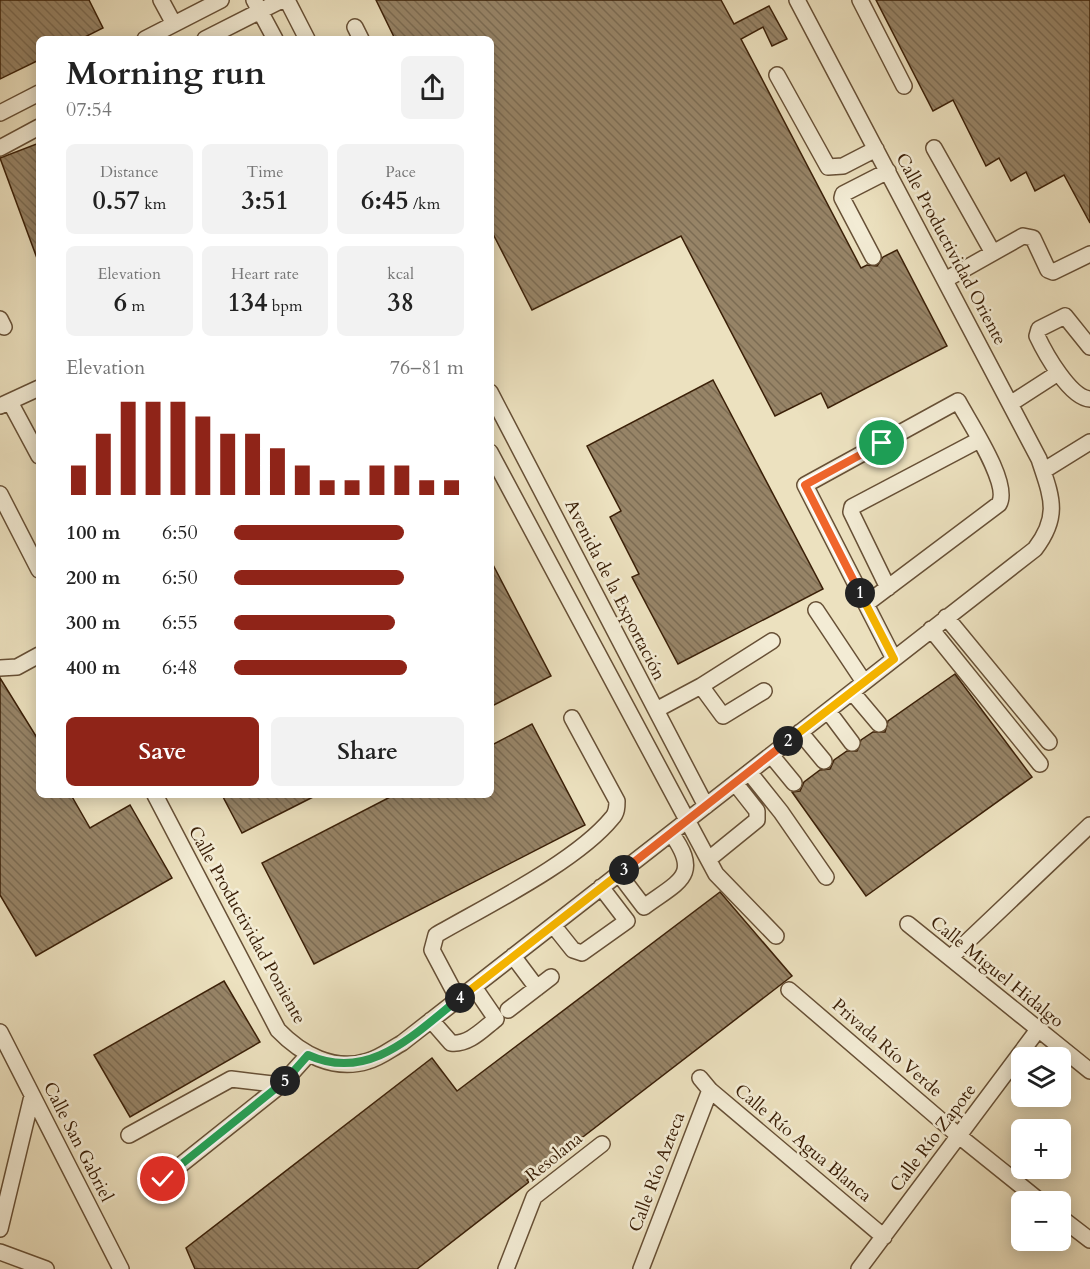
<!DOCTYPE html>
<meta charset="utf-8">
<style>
body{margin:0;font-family:Cardo,serif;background:#f2f2f2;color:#222;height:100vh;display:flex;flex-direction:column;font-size:22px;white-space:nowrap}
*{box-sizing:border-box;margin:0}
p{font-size:20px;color:#767676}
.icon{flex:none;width:33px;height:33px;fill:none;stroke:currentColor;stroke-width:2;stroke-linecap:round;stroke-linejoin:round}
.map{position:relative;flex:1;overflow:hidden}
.sheet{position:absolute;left:36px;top:36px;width:458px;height:762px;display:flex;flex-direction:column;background:#fff;border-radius:9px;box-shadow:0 3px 15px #0003}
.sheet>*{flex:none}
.tools{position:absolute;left:1011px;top:1047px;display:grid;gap:12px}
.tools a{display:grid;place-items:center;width:60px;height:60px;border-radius:9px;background:#fff;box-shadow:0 3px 15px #0003;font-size:30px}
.pin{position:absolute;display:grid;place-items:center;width:51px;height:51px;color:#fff;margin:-26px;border:3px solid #fff;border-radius:50%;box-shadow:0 2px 6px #0007}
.km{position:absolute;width:30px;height:30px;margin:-15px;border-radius:50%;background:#222;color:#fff;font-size:16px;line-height:30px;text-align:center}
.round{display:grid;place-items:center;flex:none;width:63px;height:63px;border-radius:9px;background:#f2f2f2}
.head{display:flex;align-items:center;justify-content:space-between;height:102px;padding:0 30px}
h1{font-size:33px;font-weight:800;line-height:45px}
.metrics{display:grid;grid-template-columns:repeat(3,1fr);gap:9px;height:102px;padding:6px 30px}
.metrics div{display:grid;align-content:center;border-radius:9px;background:#f2f2f2;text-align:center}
.metrics b{font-size:26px;font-weight:800}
.metrics small{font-size:16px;font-weight:400}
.metrics p{font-size:16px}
.chart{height:168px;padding:12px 30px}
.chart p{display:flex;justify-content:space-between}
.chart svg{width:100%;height:108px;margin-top:6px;stroke:#8f2418;stroke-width:6}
.action{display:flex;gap:12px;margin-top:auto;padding:12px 30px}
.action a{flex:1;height:69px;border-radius:9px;background:#8f2418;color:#fff;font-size:24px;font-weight:800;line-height:69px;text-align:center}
.action a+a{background:#f2f2f2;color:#222}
ul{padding:0 30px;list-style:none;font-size:20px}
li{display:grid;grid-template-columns:96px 72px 1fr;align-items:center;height:45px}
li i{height:15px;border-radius:8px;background:#8f2418}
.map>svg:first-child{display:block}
.building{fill:url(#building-back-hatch);stroke:#3b2008;stroke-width:1.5}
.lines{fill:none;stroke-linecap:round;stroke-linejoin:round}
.minor-casing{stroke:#675036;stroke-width:18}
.minor{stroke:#f3ecd5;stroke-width:15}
.split-1-casing{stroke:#fff;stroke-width:12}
.split-2-casing{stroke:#fff;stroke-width:12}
.split-3-casing{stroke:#fff;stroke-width:12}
.split-4-casing{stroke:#fff;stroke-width:12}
.split-5-casing{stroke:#fff;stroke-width:12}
.split-6-casing{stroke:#fff;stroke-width:12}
.split-1{stroke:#f0652b;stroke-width:8}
.split-2{stroke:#f5b400;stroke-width:8}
.split-3{stroke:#f0652b;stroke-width:8}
.split-4{stroke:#f5b400;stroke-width:8}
.split-5{stroke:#22a559;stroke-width:8}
.split-6{stroke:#22a559;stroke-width:8}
.labels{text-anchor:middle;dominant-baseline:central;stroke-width:5;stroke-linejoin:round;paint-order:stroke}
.street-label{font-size:18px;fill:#3b2008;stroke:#f3ecd5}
</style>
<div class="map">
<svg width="1090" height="1269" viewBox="0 0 1090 1269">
<defs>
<pattern id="building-back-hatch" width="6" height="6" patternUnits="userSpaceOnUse" patternTransform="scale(1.5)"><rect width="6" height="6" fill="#978467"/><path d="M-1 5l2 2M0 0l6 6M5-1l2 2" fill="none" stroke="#7c6c53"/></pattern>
</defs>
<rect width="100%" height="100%" fill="#ece1bf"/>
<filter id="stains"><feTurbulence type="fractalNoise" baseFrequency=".00333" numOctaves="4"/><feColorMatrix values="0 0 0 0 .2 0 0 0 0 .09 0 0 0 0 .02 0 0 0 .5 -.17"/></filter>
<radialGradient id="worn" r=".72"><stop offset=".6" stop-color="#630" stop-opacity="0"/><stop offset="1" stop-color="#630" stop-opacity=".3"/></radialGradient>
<!-- building -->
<path class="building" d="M0 0H89L103 28 81 39H39V60L0 79Z
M376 0H721L734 24 769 6 787 39 772 46 763 27 741 39 861 268 867 265 877 266 883 257 897 250 947 346 828 408 821 393 775 416 681 236 532 310 490 228V39H395Z
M876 0H1090V223L1064 175 1035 191 1026 172 1011 181 999 158 986 166 953 100 933 111Z
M39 143V261H38L0 158Z
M713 380 823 589 678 664 632 577 639 574 610 517 621 511 587 446Z
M490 559 551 676 490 707Z
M955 674 1032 777 866 896 792 792 800 791 804 782 820 770 830 769 834 760 847 751H857L861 740 873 732H885L888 721Z
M0 678 39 741V795H71L90 828 130 805 172 878 36 956 0 895Z
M532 724 585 825 314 964 262 863 394 795H490V746Z
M222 795H317L242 833Z
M720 892 792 976 527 1180 529 1182 417 1269H195L186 1248 432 1058 457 1091Z
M224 981 260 1042 130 1117 94 1055Z"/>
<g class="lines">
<!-- minor casing -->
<g class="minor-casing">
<path id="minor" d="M161 0 174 24
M254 0 275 39
M287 0 307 39
M860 0 904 86
M355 27 361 39
M145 39 221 0
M205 39 282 0
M777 75 828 167 843 166 876 149
M0 113 39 93
M0 148 39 127
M934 148 993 253
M873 257 842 198 843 194 888 171
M945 280 1023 236 1033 238 1048 270 1053 272 1090 254
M0 319 4 327
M1090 347 1065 316 1039 329 1037 336C1045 353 1070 398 1090 399
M490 392 706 806
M10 402 39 456
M1010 404 1058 373
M0 406 39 388
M490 452 716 874 776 936
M1043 471 1090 442
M0 494 39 570
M888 588 851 512 852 507 979 440
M866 604 999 504C1011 484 969 422 958 401L805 485 894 659
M816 610 864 682
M946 617 1049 742
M931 629 1040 764
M0 668 17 667 39 655
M764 691 723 716 701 686 772 641
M852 692 879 724
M656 710 701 686
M828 711 852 743
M800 732 824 761
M771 755 794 783
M749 772 781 812 826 877
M155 795 278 1030C301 1054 334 1072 368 1061 380 1058 391 1049 402 1043L1035 549C1061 515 1051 496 1039 459L797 0
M709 859 757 820V811L735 783
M619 874 644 907C679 881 702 876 671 833
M908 924 1090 1071
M553 925 573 950 582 953 627 921 601 887
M513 956 537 988
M951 957 1090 825
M789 990 959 1136 1041 1202
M458 999 432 950 436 935C486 906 576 862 612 818 617 813 617 807 617 801L572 718
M508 1010 551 977
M431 1020 451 1043C469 1045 483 1029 496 1019L474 987
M0 1032 121 1269
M700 1078 710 1090 884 1237
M129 1135 231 1079 281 1085
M163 1179 281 1085 308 1055
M1060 1217 1090 1240
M0 1229 32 1096
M0 1252 46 1269
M506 1269 534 1197 602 1144
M641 1269 710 1090
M859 1269 1037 1031"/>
</g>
<!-- minor -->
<use href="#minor" class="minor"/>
</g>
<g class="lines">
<!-- split-1 casing -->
<g class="split-1-casing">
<path id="split-1" d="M860 593 805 485 882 443"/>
</g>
<!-- split-2 casing -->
<g class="split-2-casing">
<path id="split-2" d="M788 741 894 659 860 593"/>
</g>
<!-- split-3 casing -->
<g class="split-3-casing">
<path id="split-3" d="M624 870 788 741"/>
</g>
<!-- split-4 casing -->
<g class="split-4-casing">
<path id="split-4" d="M460 998 624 870"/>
</g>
<!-- split-5 casing -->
<g class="split-5-casing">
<path id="split-5" d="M285 1081 308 1055C370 1083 415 1033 460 998"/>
</g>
<!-- split-6 casing -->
<g class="split-6-casing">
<path id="split-6" d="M163 1179 285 1081"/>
</g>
<!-- split-1 -->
<use href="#split-1" class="split-1"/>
<!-- split-2 -->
<use href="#split-2" class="split-2"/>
<!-- split-3 -->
<use href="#split-3" class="split-3"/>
<!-- split-4 -->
<use href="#split-4" class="split-4"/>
<!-- split-5 -->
<use href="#split-5" class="split-5"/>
<!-- split-6 -->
<use href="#split-6" class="split-6"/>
</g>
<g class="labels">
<!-- street labels -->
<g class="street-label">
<text transform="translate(951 249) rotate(62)">Calle Productividad Oriente</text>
<text transform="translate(615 590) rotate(63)">Avenida de la Exportación</text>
<text transform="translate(247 925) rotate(61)">Calle Productividad Poniente</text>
<text transform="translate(997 972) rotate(39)">Calle Miguel Hidalgo</text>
<text transform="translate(887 1048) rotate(41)">Privada Río Verde</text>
<text transform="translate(933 1138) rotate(-53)">Calle Río Zapote</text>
<text transform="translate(78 1142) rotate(63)">Calle San Gabriel</text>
<text transform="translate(803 1143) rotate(40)">Calle Río Agua Blanca</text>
<text transform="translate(554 1157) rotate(-39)">Resolana</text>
<text transform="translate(657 1172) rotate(-69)">Calle Río Azteca</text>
</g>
</g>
<rect width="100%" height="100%" filter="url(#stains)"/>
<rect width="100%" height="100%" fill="url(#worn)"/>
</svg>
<div class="tools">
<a><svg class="icon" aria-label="layers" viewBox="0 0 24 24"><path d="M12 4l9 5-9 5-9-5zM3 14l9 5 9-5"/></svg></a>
<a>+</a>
<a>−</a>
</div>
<div class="pin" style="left:882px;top:443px;background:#1e9e55"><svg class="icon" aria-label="arrive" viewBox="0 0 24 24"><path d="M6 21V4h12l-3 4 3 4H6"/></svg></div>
<div class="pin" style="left:163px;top:1179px;background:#d93025"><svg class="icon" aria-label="check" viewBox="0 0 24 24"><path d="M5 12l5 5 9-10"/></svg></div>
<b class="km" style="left:860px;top:593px">1</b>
<b class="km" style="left:788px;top:741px">2</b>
<b class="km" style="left:624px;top:870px">3</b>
<b class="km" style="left:460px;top:998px">4</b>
<b class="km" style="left:285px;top:1081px">5</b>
<section class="sheet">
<div class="head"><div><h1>Morning run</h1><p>07:54</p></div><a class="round"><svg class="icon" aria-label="share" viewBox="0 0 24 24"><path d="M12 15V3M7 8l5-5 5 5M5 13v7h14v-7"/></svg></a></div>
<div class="metrics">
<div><p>Distance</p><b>0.57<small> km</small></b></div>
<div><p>Time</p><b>3:51</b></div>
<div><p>Pace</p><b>6:45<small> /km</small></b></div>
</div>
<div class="metrics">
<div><p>Elevation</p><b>6<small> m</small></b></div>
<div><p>Heart rate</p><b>134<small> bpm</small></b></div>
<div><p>kcal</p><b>38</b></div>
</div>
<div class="chart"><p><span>Elevation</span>76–81 m</p>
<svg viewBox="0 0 160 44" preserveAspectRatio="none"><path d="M5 44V32M15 44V19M25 44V6M35 44V6M45 44V6M55 44V12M65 44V19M75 44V19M85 44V25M95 44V32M105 44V38M115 44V38M125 44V32M135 44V32M145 44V38M155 44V38"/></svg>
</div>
<ul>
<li><b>100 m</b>6:50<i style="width:74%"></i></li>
<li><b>200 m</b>6:50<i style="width:74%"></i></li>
<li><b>300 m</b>6:55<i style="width:70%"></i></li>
<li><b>400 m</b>6:48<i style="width:75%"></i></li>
</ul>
<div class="action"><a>Save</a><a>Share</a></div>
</section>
</div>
